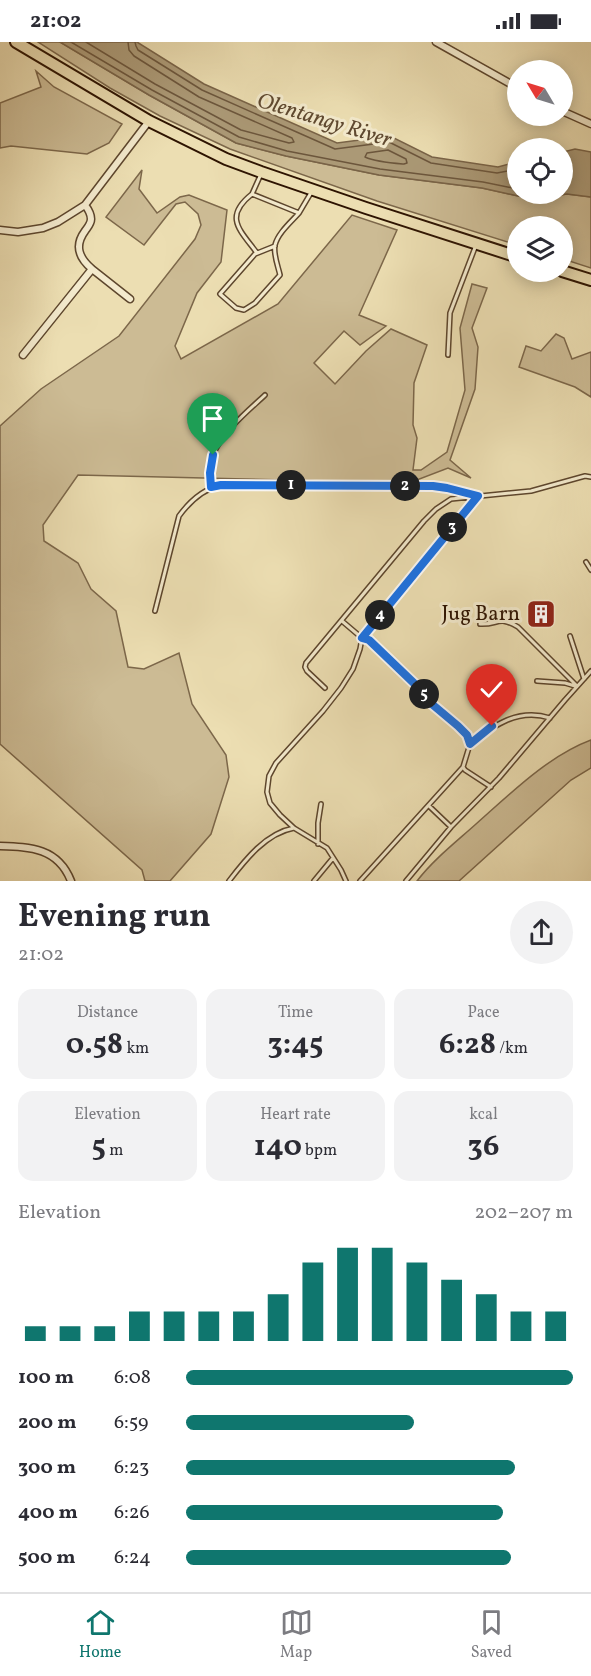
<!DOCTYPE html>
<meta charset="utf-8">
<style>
body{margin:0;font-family:Vollkorn,serif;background:#f2f2f3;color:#2b2b33;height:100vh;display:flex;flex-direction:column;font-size:22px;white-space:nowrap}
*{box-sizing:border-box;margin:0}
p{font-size:20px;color:#7c7c81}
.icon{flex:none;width:33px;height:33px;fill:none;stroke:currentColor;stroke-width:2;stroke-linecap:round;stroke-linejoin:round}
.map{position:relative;height:839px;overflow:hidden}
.details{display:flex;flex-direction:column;background:#fff;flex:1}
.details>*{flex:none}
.needle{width:39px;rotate:308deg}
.controls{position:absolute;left:507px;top:18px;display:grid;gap:12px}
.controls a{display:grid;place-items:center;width:66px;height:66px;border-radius:50%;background:#fff;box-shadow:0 3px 15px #0003;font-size:30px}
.pin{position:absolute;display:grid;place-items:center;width:51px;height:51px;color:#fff;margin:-62px -26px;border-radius:50% 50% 50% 0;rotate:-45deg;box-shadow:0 0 6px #0007}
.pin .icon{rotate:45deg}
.km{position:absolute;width:30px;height:30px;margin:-15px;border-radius:50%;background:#222;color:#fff;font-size:16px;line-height:30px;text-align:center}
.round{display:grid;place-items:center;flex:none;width:63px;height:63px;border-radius:32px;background:#f2f2f3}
.overview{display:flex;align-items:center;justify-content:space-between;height:102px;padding:0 18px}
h1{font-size:33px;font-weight:700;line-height:45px}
.metrics{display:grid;grid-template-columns:repeat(3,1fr);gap:9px;height:102px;padding:6px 18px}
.metrics div{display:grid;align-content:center;border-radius:15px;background:#f2f2f3;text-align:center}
.metrics b{font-size:30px;font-weight:700}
.metrics small{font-size:16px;font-weight:400}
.metrics p{font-size:16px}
.chart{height:168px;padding:12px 18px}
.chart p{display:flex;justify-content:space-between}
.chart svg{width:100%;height:108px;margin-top:6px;stroke:#0f766e;stroke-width:6}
ul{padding:0 18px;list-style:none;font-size:20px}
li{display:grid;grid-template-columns:96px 72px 1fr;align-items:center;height:45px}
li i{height:15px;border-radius:8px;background:#0f766e}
.status{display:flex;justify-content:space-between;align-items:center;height:42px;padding:0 30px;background:#fff;direction:ltr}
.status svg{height:16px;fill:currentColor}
.menu{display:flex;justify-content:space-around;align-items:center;height:84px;border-top:2px solid #e1e1e2;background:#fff;font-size:16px;color:#7c7c81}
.menu a{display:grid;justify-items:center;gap:3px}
.menu .active{color:#0f766e}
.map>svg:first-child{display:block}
.green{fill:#ccbb94;stroke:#7c674a;stroke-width:1.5}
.water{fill:#ab9976;stroke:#796347;stroke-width:1.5}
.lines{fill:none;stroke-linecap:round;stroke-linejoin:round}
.shore{stroke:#6c563c;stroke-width:1.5}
.service-casing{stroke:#5d462d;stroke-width:6}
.minor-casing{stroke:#5d462d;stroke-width:9}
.trunk-casing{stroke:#2d1301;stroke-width:14}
.service{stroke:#f3eacd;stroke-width:3}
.minor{stroke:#f3eacd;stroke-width:6}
.trunk{stroke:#ecdeb2;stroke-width:10}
.route-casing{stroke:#fff;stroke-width:12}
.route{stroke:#1a73e8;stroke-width:8}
.labels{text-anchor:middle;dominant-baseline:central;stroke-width:6;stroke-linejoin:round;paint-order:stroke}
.poi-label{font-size:21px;fill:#2d1301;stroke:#f3eacd;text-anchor:end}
.water-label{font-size:22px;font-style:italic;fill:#5f4930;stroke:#f3eacd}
</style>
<div class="status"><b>21:02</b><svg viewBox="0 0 49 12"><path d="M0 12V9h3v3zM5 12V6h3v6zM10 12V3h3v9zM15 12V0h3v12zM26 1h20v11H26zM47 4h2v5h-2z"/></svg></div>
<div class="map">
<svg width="591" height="839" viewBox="0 0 591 839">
<rect width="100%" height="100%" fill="#ecdeb2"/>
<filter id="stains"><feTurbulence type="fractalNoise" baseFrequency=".00333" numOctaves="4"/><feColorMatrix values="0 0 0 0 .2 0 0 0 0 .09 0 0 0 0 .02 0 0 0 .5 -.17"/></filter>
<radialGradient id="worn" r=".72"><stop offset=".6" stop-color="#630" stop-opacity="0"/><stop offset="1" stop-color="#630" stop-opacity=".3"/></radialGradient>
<!-- green -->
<path class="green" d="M38 0H60L149 53 236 101 286 114 379 133 482 146 532 157 567 152 591 155V226L563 217 562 184H518L517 203 377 159 230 107 160 74 110 46Z
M36 29 54 45 122 82 109 101 87 112 11 104 0 106V61L41 45Z
M142 128 139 147 157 171 180 155 189 153 227 168 221 220 197 251 175 304 181 317 278 262 352 173 397 188 359 273 386 284 360 303 344 289 314 321 335 342 366 309 391 287 427 303 414 341 413 383 417 396 413 428H421L447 410 465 348 460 286 472 242 487 246 472 286 478 305 475 347 450 418 471 436 448 426 409 441 78 433 43 483 44 499 78 521 91 547 116 569 128 625 144 627 179 611 192 662 226 713 229 735 211 792 170 839H145L142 828 0 702V384L41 347 119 294 195 197 201 183 198 172 185 160 176 162 144 203 106 175Z
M556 292 564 296 572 317 591 310V355L575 345 519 325 526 304 541 309Z
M591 698V726L571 738 459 839H417C434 817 456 800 476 782 510 752 548 714 591 698Z"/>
<!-- water -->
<path class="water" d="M60 0H137L204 42 337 101 390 94 432 115 498 125 517 120 518 152H562L563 110 575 107 591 110V155L567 152 532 157 482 146 379 133 286 114 236 101 149 53Z"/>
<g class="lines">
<!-- shore -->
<path class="shore" d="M71 0 152 48 239 95 287 109 380 127 483 140 518 147
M86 0 155 42 241 88 289 101 294 100 292 96 199 55 134 14 129 8 128 0
M135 0 136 4 138 8 202 48 335 107 389 100 431 121 497 131 518 127
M388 108 406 117 407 121 404 122C391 121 376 120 365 115L367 111Z"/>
<!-- service casing -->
<g class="service-casing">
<path id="service" d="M261 132 252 152 299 171 312 149
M252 152C223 175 240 188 257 211
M275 204 255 212 220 252 236 266 244 268 255 261 280 233C278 224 273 212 275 203 278 191 291 180 299 171
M448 313 450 271 476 203
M211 445C210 435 209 423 213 413 222 390 248 369 265 353
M586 520 591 528
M155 569 179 474C190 459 203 447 221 443L433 444 447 446 478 454 371 583 362 596 360 607 353 627 341 646 323 669 276 721 269 734 267 750 270 761 280 773 294 786
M342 579 362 596 368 598 419 646 433 663 467 693 470 702 463 725 465 728 491 745
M480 582C499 583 498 573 518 585L577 644
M570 594 584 637
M537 639 565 641 575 644
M325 646 307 629 305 625 306 621 424 479 436 467 451 457 531 449 585 434 591 435
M470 702C494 683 518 666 550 676
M429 764 451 785
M318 802V781L321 762
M229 839C245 818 266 791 294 786L327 806 341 828 346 839
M314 839 333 816
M360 839 463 725
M406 839 451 785 499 736 565 658 591 629"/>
</g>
<!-- minor casing -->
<g class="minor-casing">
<path id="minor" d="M436 0 518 46
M562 69 591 82
M0 188 18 190 43 186 58 180 85 163 149 79
M92 227 130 257
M23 313 92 227C79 216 74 204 85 189 87 186 91 182 91 177 91 172 88 167 85 163
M0 804C31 805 58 806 71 839"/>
</g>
<!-- trunk casing -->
<g class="trunk-casing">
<path id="trunk" d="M16 0 149 79 226 117 261 130 366 166 518 215
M562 229 591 238"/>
</g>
<!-- service -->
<use href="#service" class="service"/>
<!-- minor -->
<use href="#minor" class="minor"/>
<!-- trunk -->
<use href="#trunk" class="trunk"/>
</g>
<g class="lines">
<!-- route casing -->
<g class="route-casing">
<path id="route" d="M213 413 210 431 211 445 221 443 433 444 447 446 478 454 362 596 369 598 419 646 433 663 458 684 467 693 470 702 492 684"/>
</g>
<!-- route -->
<use href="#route" class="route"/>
</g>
<!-- icons -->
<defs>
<g id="building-square" transform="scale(1.5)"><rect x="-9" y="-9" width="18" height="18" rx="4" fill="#8f2418" stroke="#f3eacd"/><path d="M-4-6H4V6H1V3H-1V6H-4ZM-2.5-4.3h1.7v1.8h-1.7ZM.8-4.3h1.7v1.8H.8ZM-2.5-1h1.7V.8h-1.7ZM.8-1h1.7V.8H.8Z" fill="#fff"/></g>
</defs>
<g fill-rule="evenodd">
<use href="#building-square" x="541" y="572"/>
</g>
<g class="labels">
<!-- poi labels -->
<g class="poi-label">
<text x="520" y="572">Jug Barn</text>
</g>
<!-- water labels -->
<g class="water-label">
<text transform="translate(324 79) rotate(17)">Olentangy River</text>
</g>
</g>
<rect width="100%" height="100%" filter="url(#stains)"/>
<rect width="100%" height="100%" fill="url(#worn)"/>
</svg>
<div class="controls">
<a><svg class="needle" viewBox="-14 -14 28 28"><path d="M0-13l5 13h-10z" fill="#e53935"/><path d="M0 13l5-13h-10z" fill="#7c7c81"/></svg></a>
<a><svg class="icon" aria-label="locate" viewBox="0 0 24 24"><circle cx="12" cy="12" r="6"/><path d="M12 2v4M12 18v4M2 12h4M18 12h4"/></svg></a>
<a><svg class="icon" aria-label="layers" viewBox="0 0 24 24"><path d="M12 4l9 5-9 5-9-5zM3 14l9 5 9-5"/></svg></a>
</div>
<div class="pin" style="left:213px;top:413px;background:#1e9e55"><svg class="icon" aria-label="arrive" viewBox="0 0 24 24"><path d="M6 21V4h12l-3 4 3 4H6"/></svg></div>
<div class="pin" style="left:492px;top:684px;background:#d93025"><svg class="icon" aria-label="check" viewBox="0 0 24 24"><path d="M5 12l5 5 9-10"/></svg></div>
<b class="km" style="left:291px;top:443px">1</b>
<b class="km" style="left:405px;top:444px">2</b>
<b class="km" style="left:452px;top:485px">3</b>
<b class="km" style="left:380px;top:573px">4</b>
<b class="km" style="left:424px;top:652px">5</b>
</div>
<section class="details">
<div class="overview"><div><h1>Evening run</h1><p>21:02</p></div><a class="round"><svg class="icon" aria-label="share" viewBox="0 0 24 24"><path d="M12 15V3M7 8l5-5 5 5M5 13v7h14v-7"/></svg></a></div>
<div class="metrics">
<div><p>Distance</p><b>0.58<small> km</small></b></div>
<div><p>Time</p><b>3:45</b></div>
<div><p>Pace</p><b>6:28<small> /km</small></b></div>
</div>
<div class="metrics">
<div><p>Elevation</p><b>5<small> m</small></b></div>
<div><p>Heart rate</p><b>140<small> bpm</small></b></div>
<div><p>kcal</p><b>36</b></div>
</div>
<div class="chart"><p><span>Elevation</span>202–207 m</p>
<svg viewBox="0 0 160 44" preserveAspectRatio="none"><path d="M5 44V38M15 44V38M25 44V38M35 44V32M45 44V32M55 44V32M65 44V32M75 44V25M85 44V12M95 44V6M105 44V6M115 44V12M125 44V19M135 44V25M145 44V32M155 44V32"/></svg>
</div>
<ul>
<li><b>100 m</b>6:08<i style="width:100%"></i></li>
<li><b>200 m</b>6:59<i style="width:59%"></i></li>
<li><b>300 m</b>6:23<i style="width:85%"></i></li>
<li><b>400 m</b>6:26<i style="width:82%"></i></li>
<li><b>500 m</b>6:24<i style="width:84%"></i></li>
</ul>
</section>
<nav class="menu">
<a class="active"><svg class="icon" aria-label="home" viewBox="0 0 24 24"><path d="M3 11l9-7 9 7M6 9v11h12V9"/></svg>Home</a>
<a><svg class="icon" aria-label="map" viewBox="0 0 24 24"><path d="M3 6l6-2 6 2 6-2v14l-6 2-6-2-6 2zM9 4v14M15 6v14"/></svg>Map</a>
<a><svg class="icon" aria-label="saved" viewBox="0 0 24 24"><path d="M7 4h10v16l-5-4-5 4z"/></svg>Saved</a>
</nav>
